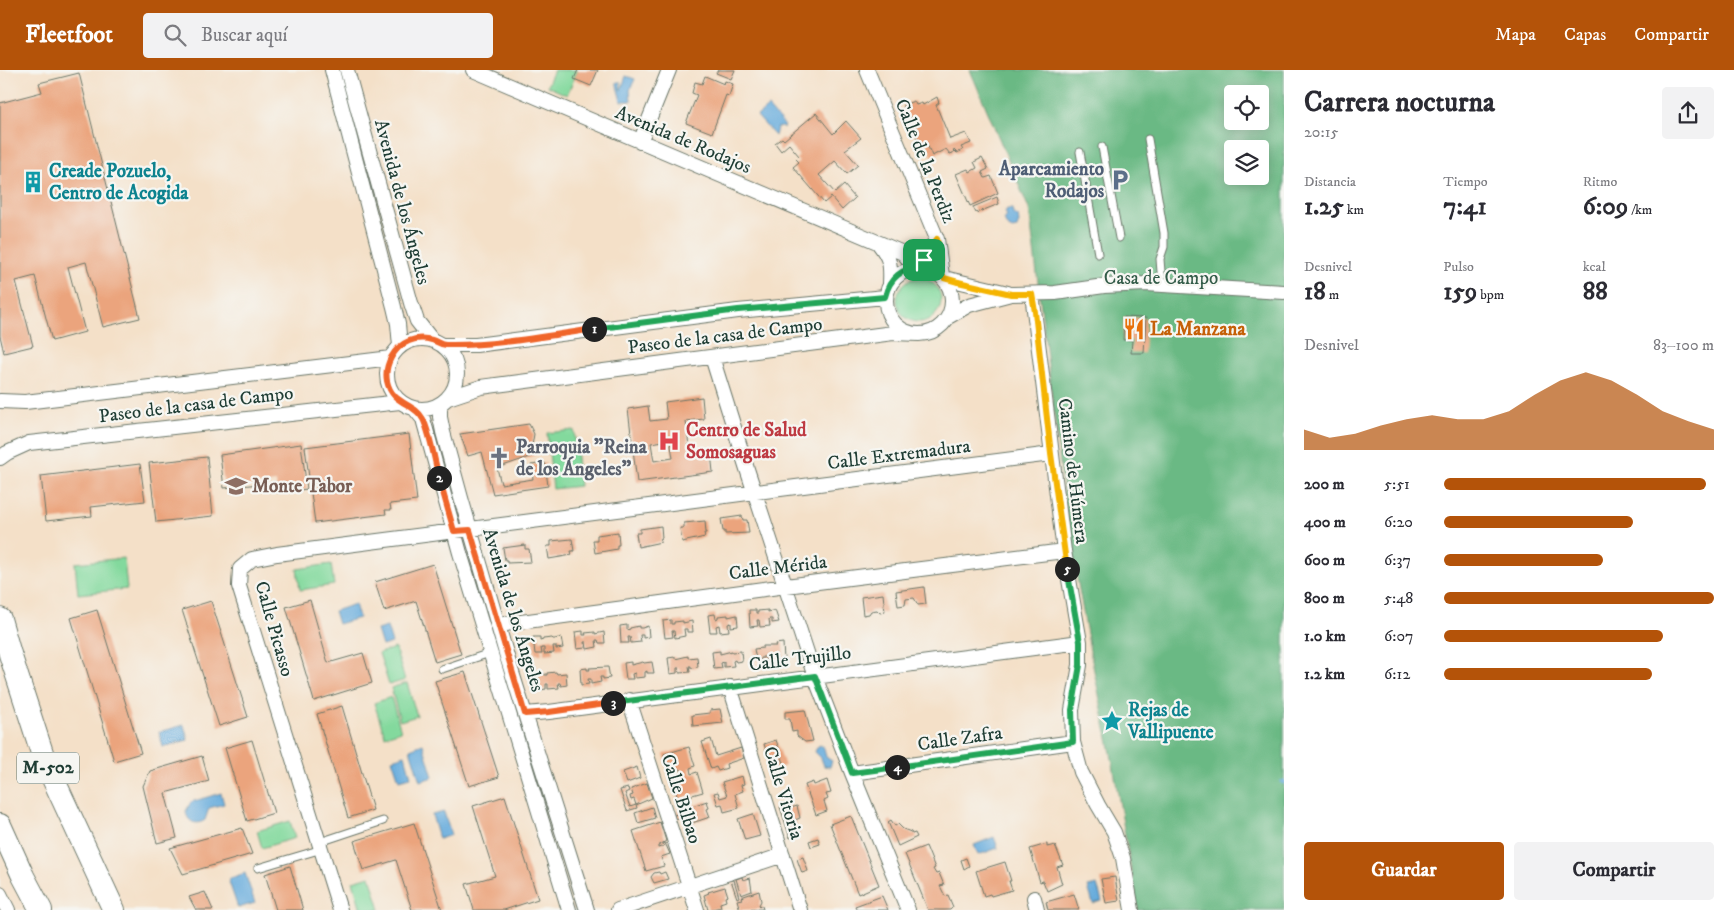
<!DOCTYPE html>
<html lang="es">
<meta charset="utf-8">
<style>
body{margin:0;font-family:"IM FELL DW Pica",serif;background:#f2f2f3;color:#2b2b33;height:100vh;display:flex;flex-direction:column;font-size:19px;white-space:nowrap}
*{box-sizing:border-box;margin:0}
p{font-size:16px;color:#7c7c81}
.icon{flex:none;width:28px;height:28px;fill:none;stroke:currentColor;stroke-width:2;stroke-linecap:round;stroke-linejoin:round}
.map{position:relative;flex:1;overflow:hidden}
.side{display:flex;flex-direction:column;background:#fff;width:450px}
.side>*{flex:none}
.controls{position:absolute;left:1224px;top:15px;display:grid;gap:10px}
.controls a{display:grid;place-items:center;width:45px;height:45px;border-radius:5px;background:#fff;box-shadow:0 2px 12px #0003;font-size:25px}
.pin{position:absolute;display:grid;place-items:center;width:42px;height:42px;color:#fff;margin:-21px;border-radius:10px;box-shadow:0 2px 8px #0006}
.km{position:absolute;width:25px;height:25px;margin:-12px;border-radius:50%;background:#222;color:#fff;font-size:14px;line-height:25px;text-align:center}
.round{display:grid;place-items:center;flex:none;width:52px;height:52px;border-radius:5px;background:#f2f2f3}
.overview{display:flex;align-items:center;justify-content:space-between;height:85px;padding:0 20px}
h1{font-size:28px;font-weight:800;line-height:38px}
.figures{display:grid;grid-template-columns:repeat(3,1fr);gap:8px;height:85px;padding:5px 20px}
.figures div{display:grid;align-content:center}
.figures b{font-size:25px;font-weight:800}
.figures small{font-size:14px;font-weight:400}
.figures p{font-size:14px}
.chart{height:140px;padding:10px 20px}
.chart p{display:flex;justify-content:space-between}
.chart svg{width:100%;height:90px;margin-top:5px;fill:#b45309;opacity:.7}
.cta{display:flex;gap:10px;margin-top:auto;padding:10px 20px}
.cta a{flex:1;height:58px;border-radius:5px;background:#b45309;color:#fff;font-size:20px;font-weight:800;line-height:58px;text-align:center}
.cta a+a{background:#f2f2f3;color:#2b2b33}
ul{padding:0 20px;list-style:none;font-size:16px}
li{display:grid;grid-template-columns:80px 60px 1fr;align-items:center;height:38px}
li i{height:12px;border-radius:6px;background:#b45309}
header{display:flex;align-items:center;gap:30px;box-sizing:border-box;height:70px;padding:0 25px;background:#b45309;color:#fff}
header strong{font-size:24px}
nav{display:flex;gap:28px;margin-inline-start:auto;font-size:18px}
.search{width:350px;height:45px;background:#f2f2f3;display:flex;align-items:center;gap:12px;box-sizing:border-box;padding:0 18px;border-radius:5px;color:#7c7c81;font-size:19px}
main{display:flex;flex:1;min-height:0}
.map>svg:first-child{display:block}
.green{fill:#83d99d;stroke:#518b68}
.forest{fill:#6ab984;stroke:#447b5c;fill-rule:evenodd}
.water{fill:#66abdc;stroke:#427488}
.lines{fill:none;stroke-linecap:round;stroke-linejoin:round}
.stream{stroke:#66abdc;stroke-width:4}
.building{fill:#eba47d;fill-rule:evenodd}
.service-casing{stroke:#6a7668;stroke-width:9}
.minor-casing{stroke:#6a7668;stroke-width:16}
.trunk-casing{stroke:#6a7668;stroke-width:24}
.service{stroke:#fff;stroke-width:7}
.minor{stroke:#fff;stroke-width:14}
.trunk{stroke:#fff;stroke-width:22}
.split-1-casing{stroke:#fff;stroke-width:10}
.split-2-casing{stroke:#fff;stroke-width:10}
.split-3-casing{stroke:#fff;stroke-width:10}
.split-4-casing{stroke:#fff;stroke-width:10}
.split-5-casing{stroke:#fff;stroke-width:10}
.split-6-casing{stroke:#fff;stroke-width:10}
.split-7-casing{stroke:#fff;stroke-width:10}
.split-1{stroke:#22a559;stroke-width:6}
.split-2{stroke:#f0652b;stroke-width:6}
.split-3{stroke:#f0652b;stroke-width:6}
.split-4{stroke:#22a559;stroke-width:6}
.split-5{stroke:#22a559;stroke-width:6}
.split-6{stroke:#f5b400;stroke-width:6}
.split-7{stroke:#f5b400;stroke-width:6}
.labels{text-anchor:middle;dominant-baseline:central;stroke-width:4.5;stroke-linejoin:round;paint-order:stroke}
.shield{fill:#f6f6f2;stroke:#60746d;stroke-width:1}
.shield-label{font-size:18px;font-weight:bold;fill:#1f3d34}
.street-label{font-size:19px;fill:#1f3d34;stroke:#f6f6f2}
.service-label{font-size:19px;font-weight:bold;fill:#4e5e75;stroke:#f6f6f2;text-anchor:end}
.culture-label{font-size:19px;font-weight:bold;fill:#0d838f;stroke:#f6f6f2;text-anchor:start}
.park-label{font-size:19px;fill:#335c49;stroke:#f6f6f2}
.food-label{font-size:19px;font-weight:bold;fill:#c56008;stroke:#f6f6f2;text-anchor:start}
.health-label{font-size:19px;font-weight:bold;fill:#be3a42;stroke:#f6f6f2;text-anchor:start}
.worship-label{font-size:19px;font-weight:bold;fill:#5b616d;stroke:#f6f6f2;text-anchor:start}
.education-label{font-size:19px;font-weight:bold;fill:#785e54;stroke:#f6f6f2;text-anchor:start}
</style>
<header>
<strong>Fleetfoot</strong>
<div class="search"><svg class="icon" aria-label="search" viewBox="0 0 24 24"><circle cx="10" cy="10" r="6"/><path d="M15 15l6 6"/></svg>Buscar aquí</div>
<nav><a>Mapa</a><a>Capas</a><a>Compartir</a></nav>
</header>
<main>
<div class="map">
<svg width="1284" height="840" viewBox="0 0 1284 840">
<rect width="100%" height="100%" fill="#f6f6f2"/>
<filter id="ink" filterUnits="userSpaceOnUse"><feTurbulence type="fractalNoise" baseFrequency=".02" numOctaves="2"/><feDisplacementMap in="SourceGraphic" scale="10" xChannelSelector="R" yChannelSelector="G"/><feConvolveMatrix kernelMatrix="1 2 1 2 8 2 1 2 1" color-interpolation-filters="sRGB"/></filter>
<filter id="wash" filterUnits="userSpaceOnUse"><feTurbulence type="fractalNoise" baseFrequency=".0096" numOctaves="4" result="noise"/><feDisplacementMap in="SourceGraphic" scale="20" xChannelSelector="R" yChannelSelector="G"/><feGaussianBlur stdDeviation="1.12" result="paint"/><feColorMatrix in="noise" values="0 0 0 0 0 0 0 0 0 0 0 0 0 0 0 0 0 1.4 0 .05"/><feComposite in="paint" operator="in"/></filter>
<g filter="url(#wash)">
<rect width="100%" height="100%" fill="#f4e0c8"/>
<!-- green -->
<path class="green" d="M554 0H578L567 25 547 16Z
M897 230a22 22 0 1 1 44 0a22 22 0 1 1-44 0Z
M574 360 580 416 553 419 547 363Z
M124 488 127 519 78 524 75 493Z
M331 494 334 515 300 520 297 499Z
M395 578 405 610 389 615 379 583Z
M407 613 417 646 400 651 391 618Z
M391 627 401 661 385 666 374 633Z
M290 751 295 768 262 778 257 761Z
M370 806 380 840H361L353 811Z"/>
<!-- forest -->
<path class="forest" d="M970 0H1284V840H1138L1111 683 1091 586 1068 458 1029 139ZM1232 24H1260V51H1232ZM1232 79H1260V106H1232Z"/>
<!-- water -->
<path class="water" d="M626 6 635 9 630 20 631 31H621L617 16V12H621L620 20H621Z
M768 37 785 56 783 58 781 57 777 58 775 66 757 46Z
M1007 139H1012L1013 144 1018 146 1019 152 1017 158 1012 159 1007 156 1004 150 1007 146 1005 142Z
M355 534 359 548 338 554 334 541Z
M387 557 392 573 382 576 377 560Z
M184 655 188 670 163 677 159 662Z
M423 674 433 707 420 711 410 679Z
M820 675 824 678 826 687 832 691 830 697 824 696 821 688 815 682 817 677Z
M405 685 411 707 399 710 392 689Z
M221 723 224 734 209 738 205 750C196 756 187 752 186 741L191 732Z
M444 742 451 765 439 769 432 745Z
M994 767 998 778 978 785 974 775Z
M245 803 255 833 238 838 228 809Z
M1097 815 1102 831 1093 834 1088 817Z"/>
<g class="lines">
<!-- stream -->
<path class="stream" d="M1282 712H1284"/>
</g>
<g id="blocks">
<!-- building -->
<path class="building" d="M578 0H598L591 16 574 9Z
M718 0H735L731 9 716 3Z
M79 3 140 248 103 257 86 192 68 197 85 262 52 271 35 206 16 211 33 276 4 283 0 266V33L42 22 39 13Z
M705 6 724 14 725 11 733 14 729 26 726 25 712 63 686 53 697 25 692 23 695 12 702 14Z
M937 27 939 33 936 35 950 69 966 63 971 73 961 77 963 80 957 83 954 80 953 83 950 84 946 79 932 86 926 72 920 75 915 63 918 62 912 47 909 48 903 35 914 31 916 35 922 33 923 35Z
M816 43 833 64 846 51 861 68 845 80 858 95 847 104 835 91 819 105 835 123 844 115 855 128 842 140 831 127 824 133 793 97 799 92 796 89 799 86 789 74 781 81 775 73 782 68 784 70Z
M982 88 988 99 982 102 985 108 991 106 998 123 970 136 956 104 968 99 970 102 977 98 974 92Z
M997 127 999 134 976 143 973 137Z
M1124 247 1146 248 1144 283H1131L1132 270H1123Z
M702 327 704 349 686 351 690 385 711 383 713 402 637 412 628 339 648 336 650 351 667 349 665 332ZM670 370 673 388 654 391 651 373Z
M529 354 534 364 532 376 535 385 497 398 501 414 533 409 531 395 545 393 548 416 493 424 482 382 468 386 460 364Z
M409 364 417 431 390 434 391 440H385L386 444 315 453 305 377Z
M301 374 307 419 277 423 276 412 224 418 220 385Z
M207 387 213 446 156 452 149 393Z
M140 394 145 431 91 437 92 446 46 451 41 406Z
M742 446 743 450H747L749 463 725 464V461H723L721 449Z
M705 451 706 463H704L705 467 682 472 680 458H684V453Z
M661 456 662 468 660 469 661 472 638 477 636 463H640V459Z
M618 462 619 475H617V479L595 483 593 470H597V465Z
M572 469 574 481H571L572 485 549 489 547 476H551V471Z
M525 475V479H529L531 492 507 493V490H505L503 478Z
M433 494 461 584 435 592 416 531 384 541 375 512Z
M924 517 926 534 918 535 914 528 906 529 905 535 898 536 896 521Z
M883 524 885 542 880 543 877 540 871 541 869 544 863 545 861 527Z
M310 530 328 593 363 583 372 613 314 631 286 537Z
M211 531 248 647 219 656 182 540Z
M97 540 141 683 114 691 71 548Z
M749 540H756V543H758V541L768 540V542L775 540 779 552 772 553V549H769L770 556 760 557 759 550H757L758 556 750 557Z
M715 544 716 549 718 548V546L728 545V547L737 545 738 556 731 557V553L728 554 729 561 720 562 719 555 716 556 717 562H710L708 545Z
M671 550V554H674V552L683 551V553L692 551 693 562H687V559H684L685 566 675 568 674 561H672L673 567 665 568 663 551Z
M627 555V560L630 559V558L639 556V558H642L648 556 649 567 643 568V565H640L641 572 631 573 630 567H628L629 573H621L620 556Z
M583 561V565H586L585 563 595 562V564L604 562 605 573H599L598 570H596L597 577 587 579 586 572H584L585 578 577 579 575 562Z
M533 567H540V571L543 570V569L552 568 553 569H555L561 567 563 578 556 579V576H553L554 583 544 584V578H541L542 584H535Z
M783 573 784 590H777L776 586H774L775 591 765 592V587H762V589L756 590 754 579 763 578V576H776L775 574Z
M720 581V584L732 581V582L741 581 742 591 736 592 735 590 733 591 734 596 724 597V592L721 593 722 598 714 599 712 582Z
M688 586V588L697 587 698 597 691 598V596H689L690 602 680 603 679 598H677V603L670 604 668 588 675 587V589Z
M631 592V595L643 592 644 593 652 592 654 603H647V601L645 602V607L635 608V603L632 604 633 609H626L624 593Z
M608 597 610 608 603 609V607H600L601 612 591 614V609H588L589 614 581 615 580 599 587 598V600H590L589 598Z
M465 602 499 707 469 716 435 611Z
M556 602 557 604 566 603 567 615 561 616 560 613H558L559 618 548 619V614H546V619L540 620 537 604 544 603 545 605H547V603Z
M342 636 373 740 348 748 317 644Z
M720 639 723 653 693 656 692 645 710 643V640Z
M805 640 813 671 805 672 797 666V661L792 662 790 649H785V642Z
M711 669 716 686 741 678 744 688 726 694 727 698 718 701 716 697 711 699 702 672Z
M252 670 274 743 247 751 225 678Z
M776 670 785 696 772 700 764 674Z
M689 677 695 696 690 698 691 704 697 702 703 722 678 729 675 720 678 719 676 710 684 707 681 699 673 701 670 693 667 694 664 684Z
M202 686 209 711 165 723 177 768 157 773 143 716 150 701Z
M637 697 640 708 627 713 623 702Z
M742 706 744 714 741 715 743 721 735 724 739 738 724 742 722 734 718 735 714 723 718 722 720 728 727 726 722 712Z
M827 710 831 723 826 724 828 729 824 731 827 741 816 745 805 715 813 712 814 715Z
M647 713 652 728 636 735 634 729 631 730 630 726 633 725 631 719Z
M628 718 629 721 625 723 630 737 636 735 637 738 627 741 620 720Z
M505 726 538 829 504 840H474L466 814 495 806 473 736Z
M707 731 709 738 707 739 710 747 692 753V751L685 753 683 746 675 749 674 745 678 744 677 741Z
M790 734 791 738 797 736 800 748 795 750 800 765 790 768 780 737Z
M652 737 655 748 638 753 635 743Z
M753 744 760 766 745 770 738 749Z
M851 746 879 815 858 824 830 754Z
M891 750 895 756 898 754 903 759 911 762 912 764 915 763 917 767 898 776 888 752Z
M660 752 666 771 658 776V778L664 776 663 774 665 773 670 784 661 787 664 796 646 801 633 761Z
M414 753 442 840H412L396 790 363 800 354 771Z
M242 758 252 784 183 804 170 778Z
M818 768 820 774 811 777 809 771Z
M1047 774V777L1055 775 1063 795 1057 797 1062 814 1047 821 1043 811 1040 812 1030 779Z
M926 776 935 798 933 799 936 804 939 803 944 815 940 816 945 826 948 825 953 837 950 840H928L905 784Z
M803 787 808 801 802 803 797 789Z
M966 788 969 796 964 799 961 790Z
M1005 792 1011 811H1009L1012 820 991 826 990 824 984 826 976 801Z
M290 796 303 840H276L265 804Z
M659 802 660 804 665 802 668 809 654 813 651 807 654 803Z
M742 807 743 810 750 808 752 821 741 825 736 809Z
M1115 807 1119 831 1106 833 1101 809Z
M731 810H734L739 827 737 828Z
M725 817 728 826 725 827 726 831 720 833 721 837 708 840 704 825 709 823 708 822Z
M759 821 761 831 759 835 760 836H762L763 839 740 840 737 830 742 829 741 827Z
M205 822 213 840H196L189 827Z
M1074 824 1079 840H1048L1046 832Z
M882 826 888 840H857L855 836Z"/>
</g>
</g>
<g filter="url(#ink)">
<use href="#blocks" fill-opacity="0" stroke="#6a7668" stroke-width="1"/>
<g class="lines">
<!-- service casing -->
<g class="service-casing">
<path id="service" d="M1148 69 1164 163V177L1160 189 1162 215
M1102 77 1119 168
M1080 82 1098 184
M442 599 490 583
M320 772 383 751
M258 798 322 779"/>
</g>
<!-- minor casing -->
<g class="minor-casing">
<path id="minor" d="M332 0 394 237 398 254 400 276
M347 0 411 233 417 251 432 270
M473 0 903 183 915 197
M867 0 937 169 942 206
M640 72 669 0
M879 174C890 188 891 195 890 213
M922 197 925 186 937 169
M886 231a33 33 0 1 1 66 0a33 33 0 1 1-66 0Z
M944 208 1008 223
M1032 224 1064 481 1080 572V595L1072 640 1073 672 1081 702 1098 735 1114 762 1123 788 1132 840
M948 247 969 235 1011 224 1055 223 1104 216 1146 214 1284 222
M387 304a35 35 0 1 1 70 0a35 35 0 1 1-70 0Z
M443 275H476L738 241 885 227
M712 287 747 399 815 607 852 703 908 840
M448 328 481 317 893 263 919 264
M0 331 25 332 391 288
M440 334V347L443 362 461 428 508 590 587 840
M414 338 423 349 460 483 569 840
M0 388 7 383 29 373 400 332
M498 555 786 516 1064 481
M730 617 800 840
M629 630 697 840
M525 644 549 642 1080 572
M852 703 1073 672
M0 824 8 840
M1034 828 1037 840
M340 840 239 516 240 499 252 489 277 484 1051 384
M618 840 783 785"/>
</g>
<!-- trunk casing -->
<g class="trunk-casing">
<path id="trunk" d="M0 549 10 584 44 689 114 840
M0 755 23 806 41 840"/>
</g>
<!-- service -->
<use href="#service" class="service"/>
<!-- minor -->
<use href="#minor" class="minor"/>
<!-- trunk -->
<use href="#trunk" class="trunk"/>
</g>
</g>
<g class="lines" filter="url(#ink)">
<!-- split-1 casing -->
<g class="split-1-casing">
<path id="split-1" d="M594 259 738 240 885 227C889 208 903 197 922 197L924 190"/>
</g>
<!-- split-2 casing -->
<g class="split-2-casing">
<path id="split-2" d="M439 408C435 392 430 363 423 349 414 332 392 335 387 311 384 295 394 277 409 271 416 268 425 268 432 270 437 271 440 275 446 275 495 276 546 266 594 259"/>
</g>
<!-- split-3 casing -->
<g class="split-3-casing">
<path id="split-3" d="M439 408 454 461 470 460 525 644 549 642 613 633"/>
</g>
<!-- split-4 casing -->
<g class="split-4-casing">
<path id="split-4" d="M613 633 815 606 852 703 897 697"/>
</g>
<!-- split-5 casing -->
<g class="split-5-casing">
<path id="split-5" d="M897 697 1073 672 1072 640 1080 595V572L1067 499"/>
</g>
<!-- split-6 casing -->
<g class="split-6-casing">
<path id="split-6" d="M958 212 1011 224H1032L1035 242 1051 384 1067 499"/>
</g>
<!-- split-7 casing -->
<g class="split-7-casing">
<path id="split-7" d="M924 190 925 186 937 169 942 206 944 208 958 212"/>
</g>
<!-- split-1 -->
<use href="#split-1" class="split-1"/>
<!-- split-2 -->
<use href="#split-2" class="split-2"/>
<!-- split-3 -->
<use href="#split-3" class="split-3"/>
<!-- split-4 -->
<use href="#split-4" class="split-4"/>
<!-- split-5 -->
<use href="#split-5" class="split-5"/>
<!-- split-6 -->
<use href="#split-6" class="split-6"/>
<!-- split-7 -->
<use href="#split-7" class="split-7"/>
</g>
<!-- icons -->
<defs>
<g id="parking-bare" transform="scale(1.725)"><path d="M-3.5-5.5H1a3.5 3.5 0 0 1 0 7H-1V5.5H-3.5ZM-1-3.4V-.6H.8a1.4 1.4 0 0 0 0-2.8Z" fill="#5c6f8a" stroke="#f6f6f2" stroke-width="2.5" paint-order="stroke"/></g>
<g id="building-bare" transform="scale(1.725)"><path d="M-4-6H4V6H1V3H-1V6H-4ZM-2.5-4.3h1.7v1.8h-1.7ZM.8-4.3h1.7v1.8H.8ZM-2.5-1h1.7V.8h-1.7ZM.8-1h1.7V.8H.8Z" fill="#0f9aa8" stroke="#f6f6f2" stroke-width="2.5" paint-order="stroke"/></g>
<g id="restaurant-bare" transform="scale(1.725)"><path d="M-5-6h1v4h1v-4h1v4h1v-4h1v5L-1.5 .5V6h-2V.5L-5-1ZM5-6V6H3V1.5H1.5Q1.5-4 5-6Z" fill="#e8710a" stroke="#f6f6f2" stroke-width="2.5" paint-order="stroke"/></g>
<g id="hospital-bare" transform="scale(1.725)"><path d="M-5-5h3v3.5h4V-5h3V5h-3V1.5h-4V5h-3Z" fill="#e0444e" stroke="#f6f6f2" stroke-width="2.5" paint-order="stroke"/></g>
<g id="church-bare" transform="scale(1.725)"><path d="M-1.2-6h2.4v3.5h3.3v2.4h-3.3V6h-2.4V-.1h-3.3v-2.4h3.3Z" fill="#6b7280" stroke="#f6f6f2" stroke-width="2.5" paint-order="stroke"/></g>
<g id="school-bare" transform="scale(1.725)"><path d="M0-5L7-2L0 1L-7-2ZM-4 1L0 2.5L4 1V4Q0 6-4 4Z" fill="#8d6e63" stroke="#f6f6f2" stroke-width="2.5" paint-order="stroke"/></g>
<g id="sight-bare" transform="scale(1.725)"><path d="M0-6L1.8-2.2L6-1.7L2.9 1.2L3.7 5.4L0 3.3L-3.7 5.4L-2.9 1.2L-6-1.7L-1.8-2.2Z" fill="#0f9aa8" stroke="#f6f6f2" stroke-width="2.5" paint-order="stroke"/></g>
</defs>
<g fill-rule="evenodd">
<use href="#parking-bare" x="1120" y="110"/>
<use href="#building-bare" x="33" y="112"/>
<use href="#restaurant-bare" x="1134" y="259"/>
<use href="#hospital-bare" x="669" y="371"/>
<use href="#church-bare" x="499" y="388"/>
<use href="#school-bare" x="236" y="416"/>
<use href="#sight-bare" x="1112" y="651"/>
</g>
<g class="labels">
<!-- shield labels -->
<rect class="shield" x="17" y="682.5" width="62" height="31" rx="4"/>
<g class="shield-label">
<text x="48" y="698">M-502</text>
</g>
<!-- street labels -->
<g class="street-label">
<text transform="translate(683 70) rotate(23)">Avenida de Rodajos</text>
<text transform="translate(925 91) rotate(68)">Calle de la Perdiz</text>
<text transform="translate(402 132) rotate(75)">Avenida de los Ángeles</text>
<text transform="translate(725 266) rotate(-7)">Paseo de la casa de Campo</text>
<text transform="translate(196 335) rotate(-7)">Paseo de la casa de Campo</text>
<text transform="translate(899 385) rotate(-7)">Calle Extremadura</text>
<text transform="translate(1073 401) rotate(83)">Camino de Húmera</text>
<text transform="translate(778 498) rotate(-7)">Calle Mérida</text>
<text transform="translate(513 540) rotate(73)">Avenida de los Ángeles</text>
<text transform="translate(274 559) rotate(74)">Calle Picasso</text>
<text transform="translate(800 589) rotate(-7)">Calle Trujillo</text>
<text transform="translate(960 669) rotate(-8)">Calle Zafra</text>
<text transform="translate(783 723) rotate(73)">Calle Vitoria</text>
<text transform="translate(681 729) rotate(72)">Calle Bilbao</text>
</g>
<!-- service labels -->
<g class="service-label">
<text x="1104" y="99">Aparcamiento<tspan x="1104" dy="22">Rodajos</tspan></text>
</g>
<!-- culture labels -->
<g class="culture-label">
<text x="49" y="101">Creade Pozuelo,<tspan x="49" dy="22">Centro de Acogida</tspan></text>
<text x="1128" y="640">Rejas de<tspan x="1128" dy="22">Vallipuente</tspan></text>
</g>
<!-- park labels -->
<g class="park-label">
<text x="1161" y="208">Casa de Campo</text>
</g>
<!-- food labels -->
<g class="food-label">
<text x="1150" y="259">La Manzana</text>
</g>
<!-- health labels -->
<g class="health-label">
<text x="686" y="360">Centro de Salud<tspan x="686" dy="22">Somosaguas</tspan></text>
</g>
<!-- worship labels -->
<g class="worship-label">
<text x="516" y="377">Parroquia "Reina<tspan x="516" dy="22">de los Ángeles"</tspan></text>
</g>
<!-- education labels -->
<g class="education-label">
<text x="252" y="416">Monte Tabor</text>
</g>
</g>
</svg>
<div class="controls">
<a><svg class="icon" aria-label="locate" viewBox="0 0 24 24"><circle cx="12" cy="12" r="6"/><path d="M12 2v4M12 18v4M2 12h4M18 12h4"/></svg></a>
<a><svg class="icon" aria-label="layers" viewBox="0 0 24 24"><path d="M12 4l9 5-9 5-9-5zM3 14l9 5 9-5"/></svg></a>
</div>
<div class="pin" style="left:924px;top:190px;background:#1e9e55"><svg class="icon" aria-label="arrive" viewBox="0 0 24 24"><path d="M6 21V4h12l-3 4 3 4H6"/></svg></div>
<b class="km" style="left:594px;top:259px">1</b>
<b class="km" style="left:439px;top:408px">2</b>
<b class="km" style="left:613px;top:633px">3</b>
<b class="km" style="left:897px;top:697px">4</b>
<b class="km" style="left:1067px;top:499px">5</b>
</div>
<section class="side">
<div class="overview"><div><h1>Carrera nocturna</h1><p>20:15</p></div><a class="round"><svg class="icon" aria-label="share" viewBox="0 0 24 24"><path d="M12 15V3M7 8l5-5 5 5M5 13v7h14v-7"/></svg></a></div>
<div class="figures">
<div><p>Distancia</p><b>1.25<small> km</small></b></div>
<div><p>Tiempo</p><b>7:41</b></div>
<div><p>Ritmo</p><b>6:09<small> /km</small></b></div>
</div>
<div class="figures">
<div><p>Desnivel</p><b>18<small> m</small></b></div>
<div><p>Pulso</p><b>159<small> bpm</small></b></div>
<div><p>kcal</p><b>88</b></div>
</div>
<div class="chart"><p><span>Desnivel</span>83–100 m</p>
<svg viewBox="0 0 160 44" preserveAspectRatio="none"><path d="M0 44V34L10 38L20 36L30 32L40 29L50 27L60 29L70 29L80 25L90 17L100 10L110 6L120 10L130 17L140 25L150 30L160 34V44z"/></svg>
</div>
<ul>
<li><b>200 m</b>5:51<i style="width:97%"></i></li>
<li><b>400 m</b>6:20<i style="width:70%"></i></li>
<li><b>600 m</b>6:37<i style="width:59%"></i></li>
<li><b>800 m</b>5:48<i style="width:100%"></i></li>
<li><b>1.0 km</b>6:07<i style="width:81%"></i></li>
<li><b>1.2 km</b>6:12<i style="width:77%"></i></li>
</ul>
<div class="cta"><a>Guardar</a><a>Compartir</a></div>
</section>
</main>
